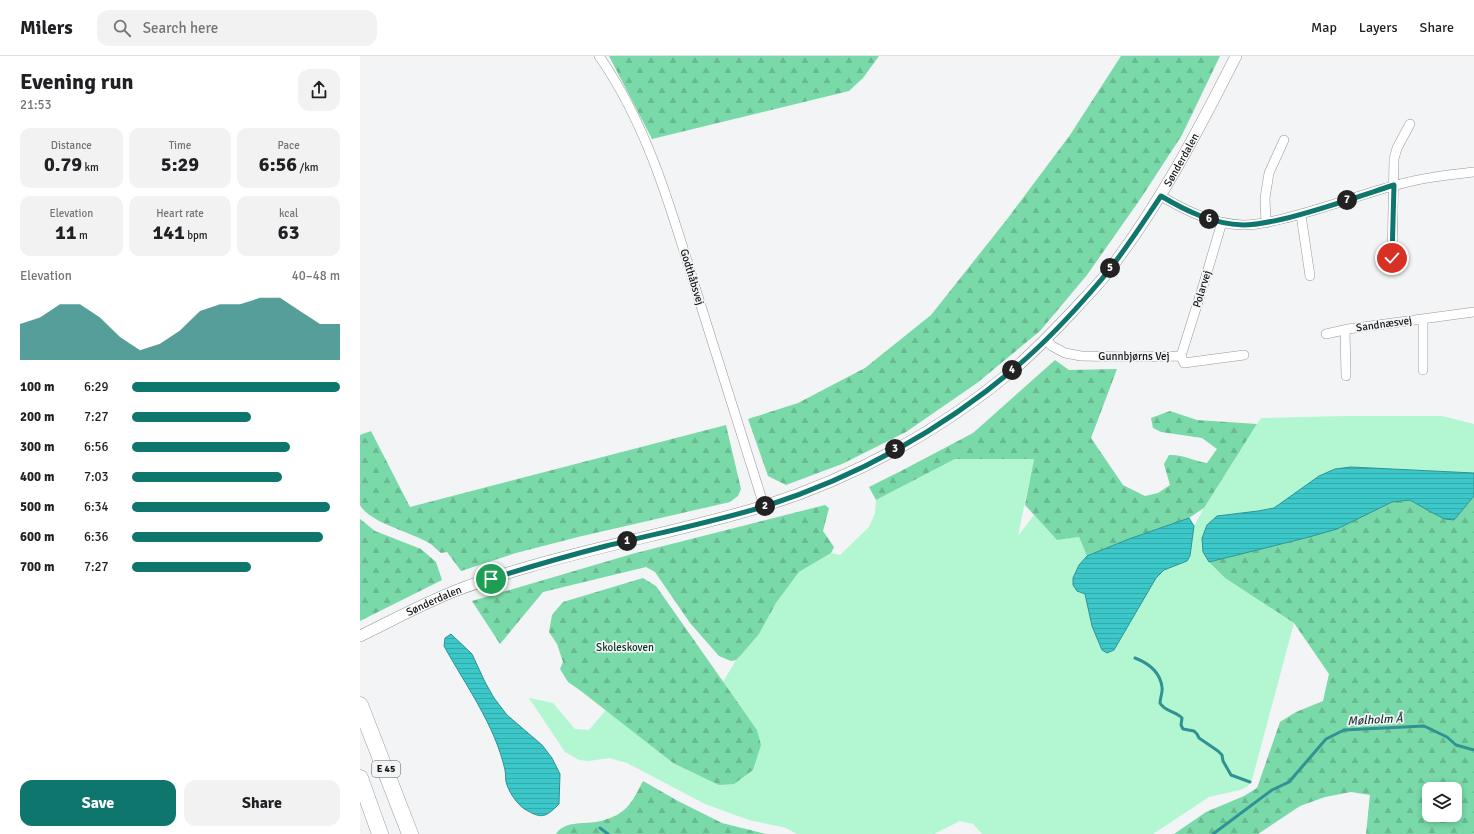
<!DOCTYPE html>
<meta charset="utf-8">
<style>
body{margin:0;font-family:Signika,sans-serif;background:#f2f2f2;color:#202124;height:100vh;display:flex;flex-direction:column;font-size:15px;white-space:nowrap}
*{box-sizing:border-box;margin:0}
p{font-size:13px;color:#757577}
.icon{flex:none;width:22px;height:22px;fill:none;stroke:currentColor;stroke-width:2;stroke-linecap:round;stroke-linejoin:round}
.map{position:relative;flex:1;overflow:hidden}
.drawer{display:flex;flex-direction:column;background:#fff;width:360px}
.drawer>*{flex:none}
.tools{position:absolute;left:1062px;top:726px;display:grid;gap:8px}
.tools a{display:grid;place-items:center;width:40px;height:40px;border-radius:8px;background:#fff;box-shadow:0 2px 6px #0003;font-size:20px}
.pin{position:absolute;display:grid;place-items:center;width:34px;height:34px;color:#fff;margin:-17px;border:2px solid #fff;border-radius:50%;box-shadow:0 1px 4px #0007}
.km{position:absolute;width:20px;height:20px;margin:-10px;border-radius:50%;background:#222;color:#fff;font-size:11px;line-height:20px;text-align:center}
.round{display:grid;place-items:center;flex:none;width:42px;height:42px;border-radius:12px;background:#f2f2f2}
.head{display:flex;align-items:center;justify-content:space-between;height:68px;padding:0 20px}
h1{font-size:22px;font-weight:800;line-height:30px}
.figures{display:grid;grid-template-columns:repeat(3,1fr);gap:6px;height:68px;padding:4px 20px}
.figures div{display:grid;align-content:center;border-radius:10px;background:#f2f2f2;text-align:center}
.figures b{font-size:20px;font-weight:800}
.figures small{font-size:11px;font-weight:400}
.figures p{font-size:11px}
.chart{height:112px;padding:8px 20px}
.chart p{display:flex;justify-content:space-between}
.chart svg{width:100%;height:72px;margin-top:4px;fill:#0f766e;opacity:.7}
.primary-button{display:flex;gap:8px;margin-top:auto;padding:8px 20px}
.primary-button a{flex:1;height:46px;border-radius:12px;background:#0f766e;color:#fff;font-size:16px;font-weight:800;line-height:46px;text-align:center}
.primary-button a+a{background:#f2f2f2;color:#202124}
ul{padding:0 20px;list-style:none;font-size:13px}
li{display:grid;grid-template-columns:64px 48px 1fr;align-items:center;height:30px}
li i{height:10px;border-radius:5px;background:#0f766e}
header{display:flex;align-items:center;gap:24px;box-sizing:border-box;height:56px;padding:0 20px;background:#fff;border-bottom:1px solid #e0e0e0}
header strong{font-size:19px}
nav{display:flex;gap:22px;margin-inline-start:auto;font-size:14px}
.search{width:280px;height:36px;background:#f2f2f2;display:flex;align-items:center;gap:10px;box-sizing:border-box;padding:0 14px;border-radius:12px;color:#757577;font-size:15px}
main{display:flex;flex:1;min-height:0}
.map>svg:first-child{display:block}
.grass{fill:#b2f7d2}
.forest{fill:url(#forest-firs);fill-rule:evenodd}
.water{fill:url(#water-rules);stroke:#309293}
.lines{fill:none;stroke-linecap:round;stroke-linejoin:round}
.stream{stroke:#309293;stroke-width:3}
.minor-casing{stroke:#979899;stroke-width:10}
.tertiary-casing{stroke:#979899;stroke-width:12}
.motorway-casing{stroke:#979899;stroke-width:17}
.minor{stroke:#fff;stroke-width:9}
.tertiary{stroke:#fff;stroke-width:11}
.motorway{stroke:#fff;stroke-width:16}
.route-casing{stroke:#fff;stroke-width:8}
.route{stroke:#0f766e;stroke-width:5}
.labels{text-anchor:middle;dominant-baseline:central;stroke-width:3.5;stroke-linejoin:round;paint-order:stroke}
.shield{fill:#f3f4f5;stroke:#585858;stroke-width:1}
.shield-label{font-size:10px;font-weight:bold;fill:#151515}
.street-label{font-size:11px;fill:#151515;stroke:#f3f4f5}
.park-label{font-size:11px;fill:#073320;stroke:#f3f4f5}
.water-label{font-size:12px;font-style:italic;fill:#1e3535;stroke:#f3f4f5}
</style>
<header>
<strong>Milers</strong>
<div class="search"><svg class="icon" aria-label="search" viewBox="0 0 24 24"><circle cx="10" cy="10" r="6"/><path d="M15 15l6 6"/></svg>Search here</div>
<nav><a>Map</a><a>Layers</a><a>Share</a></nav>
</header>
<main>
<section class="drawer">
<div class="head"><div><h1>Evening run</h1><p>21:53</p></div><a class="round"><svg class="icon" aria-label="share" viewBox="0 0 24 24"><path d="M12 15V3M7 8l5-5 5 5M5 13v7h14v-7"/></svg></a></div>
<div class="figures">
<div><p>Distance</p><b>0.79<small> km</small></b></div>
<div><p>Time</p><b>5:29</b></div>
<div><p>Pace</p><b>6:56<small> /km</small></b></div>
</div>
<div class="figures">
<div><p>Elevation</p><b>11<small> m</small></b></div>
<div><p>Heart rate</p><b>141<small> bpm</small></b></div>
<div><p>kcal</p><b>63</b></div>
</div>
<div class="chart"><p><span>Elevation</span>40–48 m</p>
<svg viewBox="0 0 160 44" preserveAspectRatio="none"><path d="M0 44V22L10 18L20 10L30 10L40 18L50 30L60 38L70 34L80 26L90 14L100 10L110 10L120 6L130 6L140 14L150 22L160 22V44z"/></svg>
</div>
<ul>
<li><b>100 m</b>6:29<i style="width:100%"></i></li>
<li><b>200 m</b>7:27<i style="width:57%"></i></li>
<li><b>300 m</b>6:56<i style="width:76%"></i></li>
<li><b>400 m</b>7:03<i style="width:72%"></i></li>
<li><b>500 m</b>6:34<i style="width:95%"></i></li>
<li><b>600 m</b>6:36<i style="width:92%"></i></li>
<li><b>700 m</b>7:27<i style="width:57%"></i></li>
</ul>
<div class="primary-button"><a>Save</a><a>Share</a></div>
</section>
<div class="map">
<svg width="1114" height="778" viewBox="0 0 1114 778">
<defs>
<pattern id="forest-firs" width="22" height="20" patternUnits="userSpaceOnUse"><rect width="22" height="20" fill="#79d9a8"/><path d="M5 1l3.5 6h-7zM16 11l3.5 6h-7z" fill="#68b990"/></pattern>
<pattern id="water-rules" width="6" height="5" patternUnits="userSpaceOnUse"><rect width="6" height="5" fill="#3cc7c9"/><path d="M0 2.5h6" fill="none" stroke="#34aaac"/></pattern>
</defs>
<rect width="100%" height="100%" fill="#f3f4f5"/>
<!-- grass -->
<path class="grass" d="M988 360H1082L1114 368V417L991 411 975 413 959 420 914 452 898 455 843 496 849 506 865 522 934 567 892 724 887 731 880 734 849 741 793 778H622L613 768 600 765 574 778H437L426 772 389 764 345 748 267 707 249 702 229 705 219 704 205 696 169 642 193 647 215 673 229 674 246 654 313 707 397 674 363 626 376 604 382 598 399 578 416 547 439 516 471 497 480 499 509 471 515 457 516 444 595 403H674L658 480 674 459 697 484 719 481 727 500 719 509 717 535 725 538 732 570 742 594H754L796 522 804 514 827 505 830 500 834 470 844 452 901 362Z"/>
<!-- forest -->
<path class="forest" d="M249 0H519L503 22 489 35 292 83Z
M761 0H860L822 79 781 142 727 219 680 275 617 327 546 376 482 408 426 429 408 420 388 363 438 347 505 312 571 259 648 162 710 79Z
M695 304 709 314 757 313 731 382 763 429 785 440 798 437 810 429 804 408 809 399C822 398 834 405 847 407L857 393 842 382 801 376 793 372 791 362 810 355 837 364 897 368 844 452 829 462 769 483 727 500 719 481 697 484 665 449 674 403H595L516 444 509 431 541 415 613 377Z
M366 369 381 433 378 440 370 446 218 481 156 497 101 515 87 496 81 497C77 494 73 489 69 487 51 476 10 467 0 449V379L11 375 50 451Z
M1114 440V778H1006L1010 739 991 736 965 741 940 750 898 778H814L846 756 884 740 897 732 920 666 936 656 963 645 969 618 934 567 865 522 849 506 949 481 977 473 1032 446 1050 444 1069 455 1094 464ZM1069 733H1095V759H1069Z
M465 449 469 452 463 475 474 491 471 497 439 516 416 547 399 578 382 598 376 604 371 605 359 600 330 567 295 516 286 511 183 536 140 588 112 545 272 498Z
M0 463 15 475 61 493 76 506 82 524 0 565Z
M283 522 296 530 397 674 401 689 393 714 374 728 359 729 313 707 221 635 208 626 200 613 203 606 197 588 189 576 192 559 203 546Z
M283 725 318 745 362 767 406 778H196C204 765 223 768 236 766 242 765 251 762 257 759 271 751 276 738 283 725Z"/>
<!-- water -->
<path class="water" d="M991 411 1114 417V440L1094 464 1085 463 1069 455 1050 444 1032 446 977 473 949 481 849 506 843 496 842 482 847 469 857 460 898 455 914 452 959 420 975 413Z
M829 462 834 470 830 500 827 505 804 514 796 522 754 594 747 597 742 594 732 570 725 538 717 535 713 529V522L719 509 727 500 769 483Z
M91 578 112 598 125 626 134 642 147 659 182 689 192 702 200 718 199 748C188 759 183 764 168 755 159 751 150 738 147 729 145 725 146 719 145 714 135 669 106 630 84 590L85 582Z"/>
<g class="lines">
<!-- stream -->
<path class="stream" d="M775 602C788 607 800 616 802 631 803 636 800 642 800 647 805 656 816 655 822 662L821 669 823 673 834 675 837 678 839 682 858 695 862 699 863 705 871 719 890 726
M240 772 248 778
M853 778 912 734 929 726 966 683 984 674 1064 670 1087 681 1096 689 1114 694"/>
<!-- minor casing -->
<g class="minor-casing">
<path id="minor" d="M239 0C288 70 311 153 336 234 359 306 381 378 404 450
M801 140C826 155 853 168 883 169 896 169 910 166 922 163 960 154 996 140 1033 130 1060 122 1087 119 1114 116
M941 159 950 220
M906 167 905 142 909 117 924 84
M1032 202 1034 103 1037 92 1050 68
M1063 263V314
M985 274 986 320
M966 278 988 273 1114 256
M686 284 692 290 705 297 721 300 769 301 821 300
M821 300 843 230 862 166
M821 300 824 307 884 299"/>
</g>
<!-- tertiary casing -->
<g class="tertiary-casing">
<g id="tertiary">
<path id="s1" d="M0 580C31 565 62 548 95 535 118 526 144 518 168 511 246 488 326 474 404 450 493 422 582 374 654 313 675 295 694 275 713 255 723 244 733 234 743 222 797 154 837 77 876 0"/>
</g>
</g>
<!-- motorway casing -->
<g class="motorway-casing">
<path id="motorway" d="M0 649 50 778
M0 722 20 778"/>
</g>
<!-- minor -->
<use href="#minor" class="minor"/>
<!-- tertiary -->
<use href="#tertiary" class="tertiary"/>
<!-- motorway -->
<use href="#motorway" class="motorway"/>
</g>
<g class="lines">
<!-- route casing -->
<g class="route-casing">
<path id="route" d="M131 523C169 511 207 500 246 490 299 477 353 466 406 450 496 421 581 374 654 313 685 287 714 256 741 224 763 198 782 168 801 140 826 155 853 168 883 169 896 169 910 166 923 163 960 154 997 141 1034 129L1032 202"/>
</g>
<!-- route -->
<use href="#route" class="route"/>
</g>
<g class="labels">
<!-- shield labels -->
<rect class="shield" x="12" y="705" width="28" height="16" rx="3"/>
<g class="shield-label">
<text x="26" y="713">E 45</text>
</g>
<!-- street labels -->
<g class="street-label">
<text stroke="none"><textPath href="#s1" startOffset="982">Sønderdalen</textPath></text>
<text transform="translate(332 221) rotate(73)">Godthåbsvej</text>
<text transform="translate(842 233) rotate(-73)">Polarvej</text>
<text transform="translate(1024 268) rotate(-8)">Sandnæsvej</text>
<text x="774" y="300">Gunnbjørns Vej</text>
<text stroke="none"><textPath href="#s1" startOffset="82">Sønderdalen</textPath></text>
</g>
<!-- park labels -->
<g class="park-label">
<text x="265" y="591">Skoleskoven</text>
</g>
<!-- water labels -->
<g class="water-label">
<text transform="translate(1015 664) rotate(-3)">Mølholm Å</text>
</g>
</g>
</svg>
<div class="tools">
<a><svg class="icon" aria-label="layers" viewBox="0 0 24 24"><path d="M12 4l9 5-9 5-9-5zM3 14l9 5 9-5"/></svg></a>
</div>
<div class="pin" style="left:131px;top:523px;background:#1e9e55"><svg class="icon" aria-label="arrive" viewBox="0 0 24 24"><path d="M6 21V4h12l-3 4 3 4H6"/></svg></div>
<div class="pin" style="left:1032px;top:202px;background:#d93025"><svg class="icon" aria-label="check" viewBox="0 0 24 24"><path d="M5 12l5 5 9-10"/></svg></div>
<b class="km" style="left:267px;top:485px">1</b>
<b class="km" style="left:405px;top:450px">2</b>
<b class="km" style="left:535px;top:393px">3</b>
<b class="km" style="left:652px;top:314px">4</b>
<b class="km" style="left:750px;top:212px">5</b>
<b class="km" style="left:849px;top:163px">6</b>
<b class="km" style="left:987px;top:144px">7</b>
</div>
</main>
